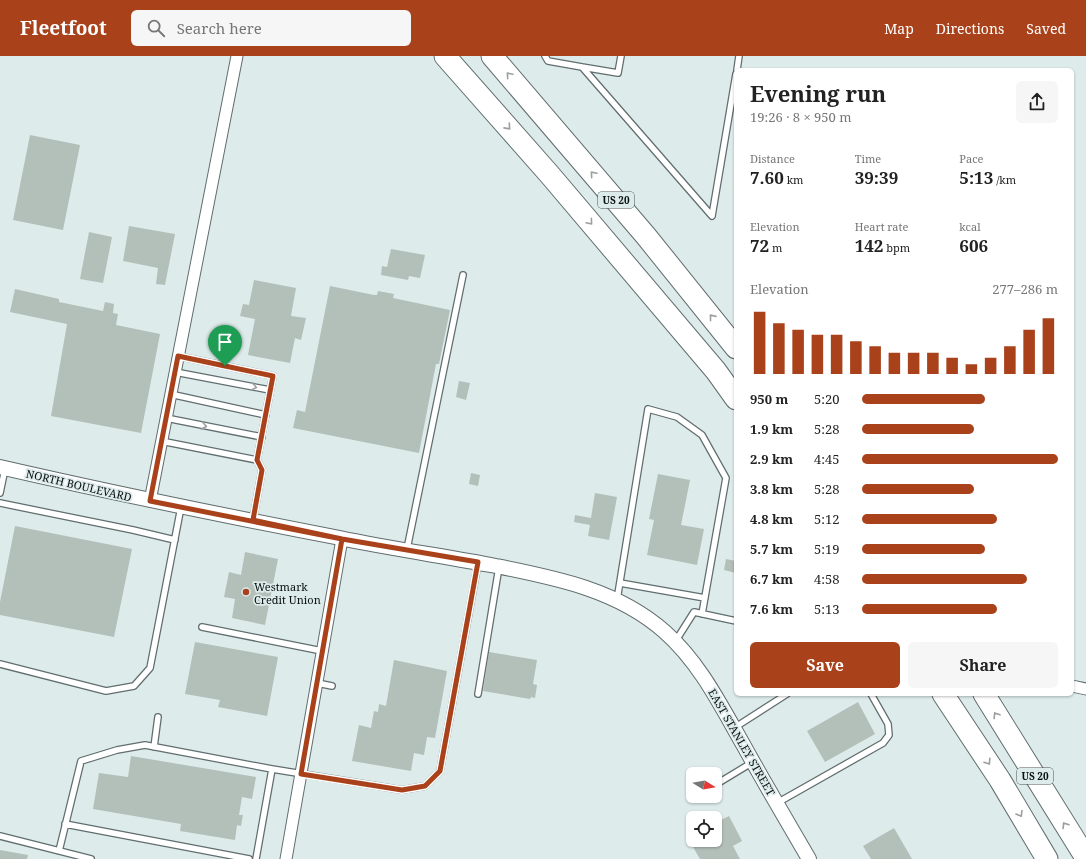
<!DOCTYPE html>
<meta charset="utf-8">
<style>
body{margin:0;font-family:"Noto Serif",serif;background:#f6f6f6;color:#222;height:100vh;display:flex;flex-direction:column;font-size:15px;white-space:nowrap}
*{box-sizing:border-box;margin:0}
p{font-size:13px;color:#767676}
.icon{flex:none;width:22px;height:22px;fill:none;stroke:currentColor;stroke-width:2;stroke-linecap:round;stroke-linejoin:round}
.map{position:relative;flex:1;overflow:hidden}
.drawer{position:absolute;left:734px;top:12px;width:340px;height:628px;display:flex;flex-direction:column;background:#fff;border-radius:6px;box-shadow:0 1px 3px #0004}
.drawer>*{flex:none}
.needle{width:26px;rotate:101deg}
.tools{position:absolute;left:686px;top:711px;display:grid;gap:8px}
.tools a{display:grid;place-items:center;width:36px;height:36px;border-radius:6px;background:#fff;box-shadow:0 1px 3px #0004;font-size:20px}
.pin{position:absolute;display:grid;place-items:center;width:34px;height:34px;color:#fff;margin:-41px -17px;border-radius:50% 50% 50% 0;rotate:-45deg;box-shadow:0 0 4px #0007}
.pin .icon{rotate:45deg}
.round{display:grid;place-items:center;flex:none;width:42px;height:42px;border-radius:6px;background:#f6f6f6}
.headline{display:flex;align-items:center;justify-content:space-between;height:68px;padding:0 16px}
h1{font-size:22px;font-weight:700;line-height:30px}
.stats{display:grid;grid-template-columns:repeat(3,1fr);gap:6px;height:68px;padding:4px 16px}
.stats div{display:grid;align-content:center}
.stats b{font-size:17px;font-weight:700}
.stats small{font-size:11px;font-weight:400}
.stats p{font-size:11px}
.chart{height:112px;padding:8px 16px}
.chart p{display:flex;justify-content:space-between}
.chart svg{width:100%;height:72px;margin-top:4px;stroke:#a9421b;stroke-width:6}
.primary-button{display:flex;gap:8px;margin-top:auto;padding:8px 16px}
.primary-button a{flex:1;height:46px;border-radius:6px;background:#a9421b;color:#fff;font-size:16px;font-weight:700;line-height:46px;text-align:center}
.primary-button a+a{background:#f6f6f6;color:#222}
ul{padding:0 16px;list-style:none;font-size:13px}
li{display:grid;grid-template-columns:64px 48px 1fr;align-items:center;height:30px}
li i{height:10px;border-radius:5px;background:#a9421b}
header{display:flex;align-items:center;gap:24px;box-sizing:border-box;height:56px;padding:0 20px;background:#a9421b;color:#fff}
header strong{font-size:19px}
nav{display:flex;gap:22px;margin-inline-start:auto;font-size:14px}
.search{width:280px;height:36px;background:#f6f6f6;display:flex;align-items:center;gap:10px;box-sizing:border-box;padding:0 14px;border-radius:6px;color:#767676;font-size:15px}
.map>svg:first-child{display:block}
.building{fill:#b3bfb9}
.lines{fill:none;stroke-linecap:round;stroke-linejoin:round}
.service-casing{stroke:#616d6e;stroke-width:8}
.minor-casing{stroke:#616d6e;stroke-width:13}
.tertiary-casing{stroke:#616d6e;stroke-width:16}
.motorway-casing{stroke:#616d6e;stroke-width:23}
.service{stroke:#fff;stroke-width:5.5}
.minor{stroke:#fff;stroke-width:11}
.tertiary{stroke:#fff;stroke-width:14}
.motorway{stroke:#fff;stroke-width:21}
.oneway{stroke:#9d9f9f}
.route-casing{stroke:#fff;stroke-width:8}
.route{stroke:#a9421b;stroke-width:5}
.poi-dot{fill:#a9421b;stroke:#ddebeb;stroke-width:1.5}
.labels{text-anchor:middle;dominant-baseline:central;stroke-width:3.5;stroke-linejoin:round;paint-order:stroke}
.shield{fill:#ddebeb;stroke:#495050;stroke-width:1}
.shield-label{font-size:10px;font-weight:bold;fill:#090e0e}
.street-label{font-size:11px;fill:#090e0e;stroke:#ddebeb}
.poi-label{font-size:11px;fill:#090e0e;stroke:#ddebeb;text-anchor:start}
</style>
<header>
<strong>Fleetfoot</strong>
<div class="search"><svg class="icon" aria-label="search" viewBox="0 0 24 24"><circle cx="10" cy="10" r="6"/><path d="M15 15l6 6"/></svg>Search here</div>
<nav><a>Map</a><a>Directions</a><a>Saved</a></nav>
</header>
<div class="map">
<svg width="1086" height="803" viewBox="0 0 1086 803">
<rect width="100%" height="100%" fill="#ddebeb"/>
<!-- building -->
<path class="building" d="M30 79 80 89 63 174 13 164Z
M129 170 175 178 165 229 156 228 158 212 123 205Z
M89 176 112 181 103 227 80 223Z
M391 193 425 199 420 222 409 220 408 224 381 219 382 210 387 211Z
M254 224 296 232 291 260 306 262 301 284 295 282 290 307 248 299 255 263 240 260 243 248 249 249Z
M330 230 374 239H377L378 235 394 238 393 242 450 254 439 308H436L419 397 293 372 297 354 305 356Z
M15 233 59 243V246L103 255 105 246 114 248 113 257 118 258 116 269 160 278 141 377 51 360 67 268 10 256Z
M459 325 470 327 466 344 456 341Z
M471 417 480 419 478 430 469 428Z
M658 418 690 424 681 469 704 473 697 509 647 499 654 464 649 463Z
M595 437 617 441 609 484 588 480 590 469 574 466 575 459 591 462Z
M15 470 132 493 114 581 0 559V546Z
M245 496 278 503 265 569 232 562 235 543 224 541 229 516 241 519Z
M726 503 736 505V517L724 514Z
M195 586 278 601 267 660 218 651 220 644 185 638Z
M489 596 537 604 533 628 537 629 535 642 531 641 530 643 483 635Z
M394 604 447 615 435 682 427 681 424 699 414 697 411 715 352 705 359 669 371 672 374 655 378 656 379 648 386 650Z
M858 646 875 678 825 706 807 675Z
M131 700 256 721 252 743 242 741 239 759H243L241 770 237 769 235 784 180 775 181 768 93 753 99 717 128 721Z
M729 760 742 785 733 790 740 803H700L689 784H715V767Z
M894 772 912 803H871L863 790Z
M0 794 28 799 27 803H0Z"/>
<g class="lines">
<!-- service casing -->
<g class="service-casing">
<path id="service" d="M545 0 548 5 582 11 712 160 736 18
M582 11 618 17 621 0
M737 14 739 0
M178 300 273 320 257 404 262 414 253 464
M175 316 270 334
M170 338 266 359
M166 362 262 381
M161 385 257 404
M0 437 5 413
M0 447 133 474 175 484
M407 493 463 219
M620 527 705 542
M617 544 648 353 677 361 702 379 726 422 702 558
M202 571 322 595
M675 586 694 556 736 565
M0 608 106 635 134 630 150 612 181 451
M317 627 332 630
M478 638 499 511
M734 672 787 638
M154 691 158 661
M272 713 402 734 425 730 440 715 478 507
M715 729 753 706
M777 747 883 687 889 679 888 668 871 638
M65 768 249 803
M0 780 91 803
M59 795 81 705 117 694 145 689 272 713 256 803"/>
</g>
<!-- minor casing -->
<g class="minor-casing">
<path id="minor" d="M150 445 237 0
M1072 630 1086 633
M286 803 342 483"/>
</g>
<!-- tertiary casing -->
<g class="tertiary-casing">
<path id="tertiary" d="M0 411C113 437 226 460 340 482 392 493 444 500 496 510 556 522 618 534 665 576 700 607 721 650 744 690 765 728 787 765 809 803"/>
</g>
<!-- motorway casing -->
<g class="motorway-casing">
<path id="motorway" d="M445 0 550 119 716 315 736 343
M492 0 646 180 736 292
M943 638 1000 724 1047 803
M984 638 1086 802"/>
</g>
<!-- service -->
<use href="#service" class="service"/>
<!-- minor -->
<use href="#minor" class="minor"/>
<!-- tertiary -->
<use href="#tertiary" class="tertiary"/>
<!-- motorway -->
<use href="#motorway" class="motorway"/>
</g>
<!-- one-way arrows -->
<defs><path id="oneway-chevron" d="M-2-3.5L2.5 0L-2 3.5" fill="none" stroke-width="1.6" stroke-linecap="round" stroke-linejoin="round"/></defs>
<g class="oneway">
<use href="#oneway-chevron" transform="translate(509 19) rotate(-131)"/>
<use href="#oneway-chevron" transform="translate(508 71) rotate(48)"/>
<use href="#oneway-chevron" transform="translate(593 118) rotate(-131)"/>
<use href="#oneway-chevron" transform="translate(590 166) rotate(50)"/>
<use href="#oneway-chevron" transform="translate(712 261) rotate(-129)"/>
<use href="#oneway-chevron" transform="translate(254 331) rotate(11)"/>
<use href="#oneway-chevron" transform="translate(204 370) rotate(11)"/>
<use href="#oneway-chevron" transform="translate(996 659) rotate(-122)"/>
<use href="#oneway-chevron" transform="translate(988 706) rotate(57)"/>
<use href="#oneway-chevron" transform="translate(1020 758) rotate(59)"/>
<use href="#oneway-chevron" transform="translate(1065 769) rotate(-122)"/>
</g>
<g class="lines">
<!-- route casing -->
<g class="route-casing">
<path id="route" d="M225 310 178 300 150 445 342 483 301 718 402 734 425 730 440 715 478 506 342 483 253 464 262 414 257 404 273 320 225 310"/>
</g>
<!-- route -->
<use href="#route" class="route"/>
</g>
<!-- markers -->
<circle class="poi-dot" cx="246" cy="536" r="4"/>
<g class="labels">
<!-- shield labels -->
<g class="shield">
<rect x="598" y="136" width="36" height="16" rx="3"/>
<rect x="1017" y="712" width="36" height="16" rx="3"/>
</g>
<g class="shield-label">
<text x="616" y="144">US 20</text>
<text x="1035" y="720">US 20</text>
</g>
<!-- street labels -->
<g class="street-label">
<text transform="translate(79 429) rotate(13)">NORTH BOULEVARD</text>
<text transform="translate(742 686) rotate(60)">EAST STANLEY STREET</text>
</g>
<!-- poi labels -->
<g class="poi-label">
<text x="254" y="530">Westmark<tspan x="254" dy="13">Credit Union</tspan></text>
</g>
</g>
</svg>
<div class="tools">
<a><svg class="needle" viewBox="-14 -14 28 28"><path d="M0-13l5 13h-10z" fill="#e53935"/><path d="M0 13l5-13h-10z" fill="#767676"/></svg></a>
<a><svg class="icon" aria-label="locate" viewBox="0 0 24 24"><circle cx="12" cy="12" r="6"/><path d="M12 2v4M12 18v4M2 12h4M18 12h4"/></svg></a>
</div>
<div class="pin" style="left:225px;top:310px;background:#1e9e55"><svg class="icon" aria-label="arrive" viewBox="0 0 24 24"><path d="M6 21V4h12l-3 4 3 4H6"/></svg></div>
<section class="drawer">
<div class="headline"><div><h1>Evening run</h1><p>19:26 · 8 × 950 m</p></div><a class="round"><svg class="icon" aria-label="share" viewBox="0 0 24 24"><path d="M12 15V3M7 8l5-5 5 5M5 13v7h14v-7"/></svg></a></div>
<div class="stats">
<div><p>Distance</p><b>7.60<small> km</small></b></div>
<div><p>Time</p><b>39:39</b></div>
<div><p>Pace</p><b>5:13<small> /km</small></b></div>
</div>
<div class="stats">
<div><p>Elevation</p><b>72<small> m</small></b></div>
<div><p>Heart rate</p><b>142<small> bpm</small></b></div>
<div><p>kcal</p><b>606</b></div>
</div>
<div class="chart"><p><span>Elevation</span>277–286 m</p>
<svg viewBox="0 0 160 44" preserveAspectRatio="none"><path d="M5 44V6M15 44V13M25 44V17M35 44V20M45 44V20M55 44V24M65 44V27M75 44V31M85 44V31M95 44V31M105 44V34M115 44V38M125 44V34M135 44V27M145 44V17M155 44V10"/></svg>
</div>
<ul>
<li><b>950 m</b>5:20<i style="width:63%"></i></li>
<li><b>1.9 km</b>5:28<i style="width:57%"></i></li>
<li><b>2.9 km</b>4:45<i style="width:100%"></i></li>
<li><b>3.8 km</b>5:28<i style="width:57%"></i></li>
<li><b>4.8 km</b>5:12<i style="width:69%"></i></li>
<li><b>5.7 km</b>5:19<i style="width:63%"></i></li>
<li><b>6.7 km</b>4:58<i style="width:84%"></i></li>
<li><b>7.6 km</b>5:13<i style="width:69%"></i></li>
</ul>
<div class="primary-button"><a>Save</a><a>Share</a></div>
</section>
</div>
